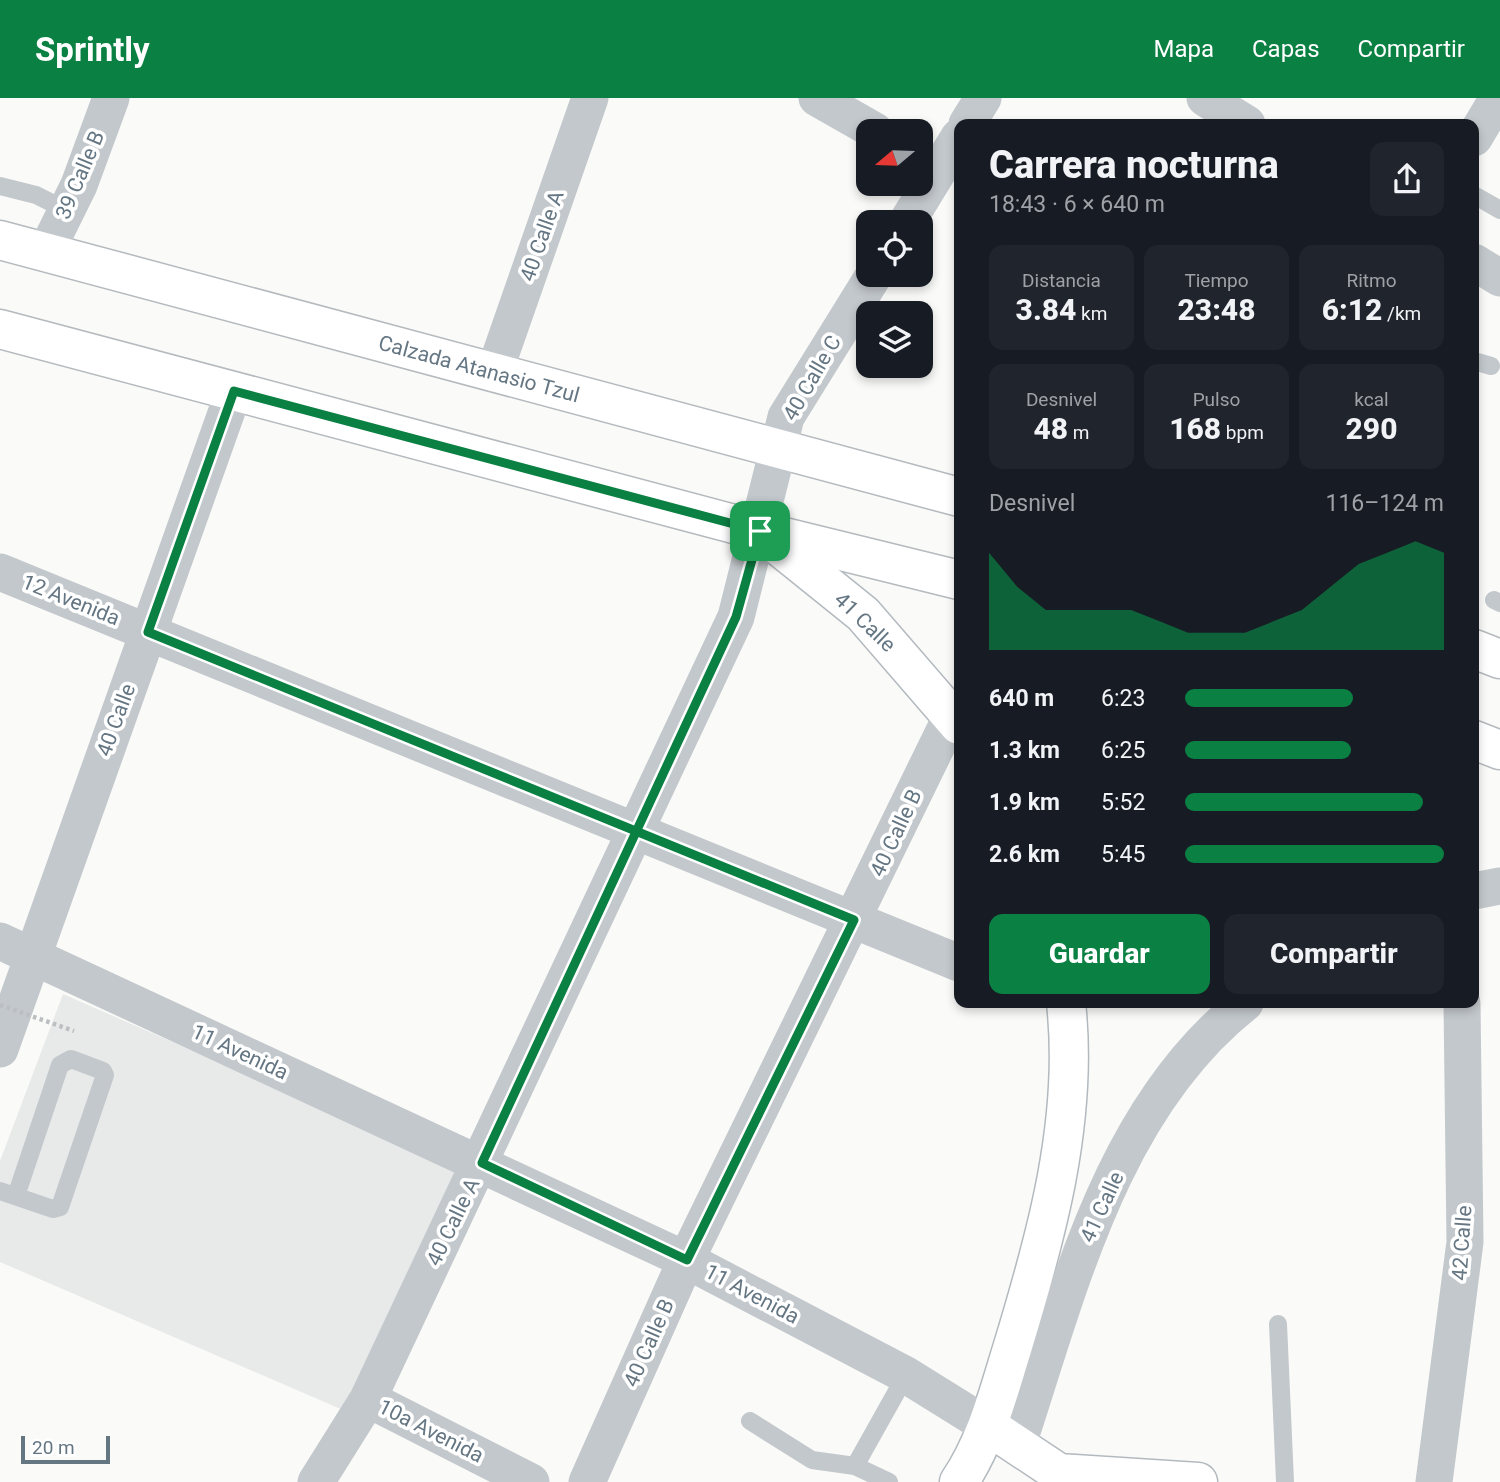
<!DOCTYPE html>
<html lang="es">
<meta charset="utf-8">
<style>
body{margin:0;font-family:Roboto,sans-serif;background:#20242c;color:#f1f3f6;height:100vh;display:flex;flex-direction:column;font-size:26px;white-space:nowrap}
*{box-sizing:border-box;margin:0}
p{font-size:23px;color:#9ea1a6}
.icon{flex:none;width:38px;height:38px;fill:none;stroke:currentColor;stroke-width:2;stroke-linecap:round;stroke-linejoin:round}
.map{position:relative;flex:1;overflow:hidden}
.sheet{position:absolute;left:954px;top:21px;width:525px;height:889px;display:flex;flex-direction:column;background:#171b24;border-radius:14px;box-shadow:0 4px 10px #0003}
.sheet>*{flex:none}
.needle{width:46px;rotate:251deg}
.controls{position:absolute;left:856px;top:21px;display:grid;gap:14px}
.controls a{display:grid;place-items:center;width:77px;height:77px;border-radius:14px;background:#171b24;box-shadow:0 4px 10px #0003;font-size:35px}
.scale{position:absolute;left:21px;bottom:18px;width:89px;box-sizing:border-box;padding-left:7px;border:4px solid #657683;border-top:0;font-size:19px;line-height:24px;white-space:nowrap;color:#657683;-webkit-text-stroke:5px #fff;paint-order:stroke}
.pin{position:absolute;display:grid;place-items:center;width:60px;height:60px;color:#fff;margin:-30px;border-radius:14px;box-shadow:0 4px 10px #0006}
.round{display:grid;place-items:center;flex:none;width:74px;height:74px;border-radius:14px;background:#20242c}
.overview{display:flex;align-items:center;justify-content:space-between;height:119px;padding:0 35px}
h1{font-size:38px;font-weight:800;line-height:52px}
.stats{display:grid;grid-template-columns:repeat(3,1fr);gap:10px;height:119px;padding:7px 35px}
.stats div{display:grid;align-content:center;border-radius:14px;background:#20242c;text-align:center}
.stats b{font-size:30px;font-weight:800}
.stats small{font-size:19px;font-weight:400}
.stats p{font-size:19px}
.chart{height:196px;padding:14px 35px}
.chart p{display:flex;justify-content:space-between}
.chart svg{width:100%;height:126px;margin-top:7px;fill:#0b8043;opacity:.7}
.cta{display:flex;gap:14px;margin-top:auto;padding:14px 35px}
.cta a{flex:1;height:80px;border-radius:14px;background:#0b8043;color:#fff;font-size:28px;font-weight:800;line-height:80px;text-align:center}
.cta a+a{background:#20242c;color:#f1f3f6}
ul{padding:0 35px;list-style:none;font-size:23px}
li{display:grid;grid-template-columns:112px 84px 1fr;align-items:center;height:52px}
li i{height:18px;border-radius:9px;background:#0b8043}
header{display:flex;align-items:center;gap:42px;box-sizing:border-box;height:98px;padding:0 35px;background:#0b8043;color:#fff}
header strong{font-size:33px}
nav{display:flex;gap:38px;margin-inline-start:auto;font-size:24px}
.map>svg:first-child{display:block}
.built{fill:#e8e9e9}
.lines{fill:none;stroke-linecap:round;stroke-linejoin:round}
.secondary-casing{stroke:#b3babf;stroke-width:41}
.primary-casing{stroke:#b5babe;stroke-width:41}
.trunk-casing{stroke:#b4b9bd;stroke-width:41}
.service{stroke:#c3c8cc;stroke-width:18}
.minor{stroke:#c3c8cc;stroke-width:37}
.secondary{stroke:#fff;stroke-width:38}
.primary{stroke:#fff;stroke-width:38}
.trunk{stroke:#fff;stroke-width:38}
.path-bridge{stroke:#bbbfc2;stroke-width:4.5;stroke-dasharray:3.5 3.5;stroke-linecap:butt}
.route-casing{stroke:#fff;stroke-width:14}
.route{stroke:#0b8043;stroke-width:9}
.labels{text-anchor:middle;dominant-baseline:central;stroke-width:7;stroke-linejoin:round;paint-order:stroke}
.street-label{font-size:21px;fill:#657683;stroke:#fff}
</style>
<header>
<strong>Sprintly</strong>
<nav><a>Mapa</a><a>Capas</a><a>Compartir</a></nav>
</header>
<div class="map">
<svg width="1500" height="1384" viewBox="0 0 1500 1384">
<rect width="100%" height="100%" fill="#fafaf8"/>
<!-- built -->
<path class="built" d="M63 896 460 1070 343 1312 0 1164V1063Z"/>
<g class="lines">
<!-- secondary casing -->
<g class="secondary-casing">
<path id="secondary" d="M760 433 863 516 959 627
M988 1328 1059 1375 1198 1384
M959 1384C986 1344 998 1296 1012 1251 1046 1140 1079 1022 1066 905"/>
</g>
<!-- primary casing -->
<g class="primary-casing">
<path id="primary" d="M0 142 959 399
M0 231 760 433 959 482
M1474 551 1500 561
M1474 642 1500 652"/>
</g>
<!-- trunk casing -->
<g class="trunk-casing">
<path id="trunk" d="M1059 1375 1073 1384"/>
</g>
<!-- service -->
<path class="service" d="M0 88 36 97 66 112
M1474 97 1500 112
M1474 263 1491 268
M1494 502 1500 505
M0 1093 53 1111 60 1109 105 977 103 973 71 961 60 967 16 1098
M1278 1226 1285 1384
M750 1323 812 1362 855 1368 889 1384
M855 1368 906 1277"/>
<!-- minor -->
<path class="minor" d="M817 0 875 33
M1205 0 1247 26
M967 26 983 0
M1474 40 1498 0
M907 124 959 39
M46 154 79 87 111 0
M1474 164 1500 180
M494 275 590 0
M0 474 959 865
M1474 793 1500 788
M0 843 686 1162 906 1277 988 1328
M0 951 234 293
M368 1301 531 1384
M1018 1346C1069 1192 1111 1011 1245 905
M316 1384 368 1301 736 519 786 319 874 177
M587 1384 686 1162 952 617
M1434 1384 1465 1144 1462 905"/>
<!-- secondary -->
<use href="#secondary" class="secondary"/>
<!-- primary -->
<use href="#primary" class="primary"/>
<!-- trunk -->
<use href="#trunk" class="trunk"/>
<!-- path-bridge -->
<path class="path-bridge" d="M0 907 74 933"/>
</g>
<g class="lines">
<!-- route casing -->
<g class="route-casing">
<path id="route" d="M760 433 736 519 482 1065 687 1162 854 822 148 534 234 293 760 433"/>
</g>
<!-- route -->
<use href="#route" class="route"/>
</g>
<g class="labels">
<!-- street labels -->
<g class="street-label">
<text transform="translate(80 77) rotate(-67)">39 Calle B</text>
<text transform="translate(542 138) rotate(-71)">40 Calle A</text>
<text transform="translate(479 271) rotate(15)">Calzada Atanasio Tzul</text>
<text transform="translate(812 280) rotate(-60)">40 Calle C</text>
<text transform="translate(71 502) rotate(22)">12 Avenida</text>
<text transform="translate(865 524) rotate(44)">41 Calle</text>
<text transform="translate(116 622) rotate(-70)">40 Calle</text>
<text transform="translate(896 735) rotate(-65)">40 Calle B</text>
<text transform="translate(240 954) rotate(25)">11 Avenida</text>
<text transform="translate(1102 1109) rotate(-65)">41 Calle</text>
<text transform="translate(453 1124) rotate(-64)">40 Calle A</text>
<text transform="translate(1462 1145) rotate(-86)">42 Calle</text>
<text transform="translate(752 1196) rotate(28)">11 Avenida</text>
<text transform="translate(649 1245) rotate(-66)">40 Calle B</text>
<text transform="translate(431 1333) rotate(27)">10a Avenida</text>
</g>
</g>
</svg>
<div class="controls">
<a><svg class="needle" viewBox="-14 -14 28 28"><path d="M0-13l5 13h-10z" fill="#e53935"/><path d="M0 13l5-13h-10z" fill="#9ea1a6"/></svg></a>
<a><svg class="icon" aria-label="locate" viewBox="0 0 24 24"><circle cx="12" cy="12" r="6"/><path d="M12 2v4M12 18v4M2 12h4M18 12h4"/></svg></a>
<a><svg class="icon" aria-label="layers" viewBox="0 0 24 24"><path d="M12 4l9 5-9 5-9-5zM3 14l9 5 9-5"/></svg></a>
</div>
<div class="scale">20 m</div>
<div class="pin" style="left:760px;top:433px;background:#1e9e55"><svg class="icon" aria-label="arrive" viewBox="0 0 24 24"><path d="M6 21V4h12l-3 4 3 4H6"/></svg></div>
<section class="sheet">
<div class="overview"><div><h1>Carrera nocturna</h1><p>18:43 · 6 × 640 m</p></div><a class="round"><svg class="icon" aria-label="share" viewBox="0 0 24 24"><path d="M12 15V3M7 8l5-5 5 5M5 13v7h14v-7"/></svg></a></div>
<div class="stats">
<div><p>Distancia</p><b>3.84<small> km</small></b></div>
<div><p>Tiempo</p><b>23:48</b></div>
<div><p>Ritmo</p><b>6:12<small> /km</small></b></div>
</div>
<div class="stats">
<div><p>Desnivel</p><b>48<small> m</small></b></div>
<div><p>Pulso</p><b>168<small> bpm</small></b></div>
<div><p>kcal</p><b>290</b></div>
</div>
<div class="chart"><p><span>Desnivel</span>116–124 m</p>
<svg viewBox="0 0 160 44" preserveAspectRatio="none"><path d="M0 44V10L10 22L20 30L30 30L40 30L50 30L60 34L70 38L80 38L90 38L100 34L110 30L120 22L130 14L140 10L150 6L160 10V44z"/></svg>
</div>
<ul>
<li><b>640 m</b>6:23<i style="width:65%"></i></li>
<li><b>1.3 km</b>6:25<i style="width:64%"></i></li>
<li><b>1.9 km</b>5:52<i style="width:92%"></i></li>
<li><b>2.6 km</b>5:45<i style="width:100%"></i></li>
</ul>
<div class="cta"><a>Guardar</a><a>Compartir</a></div>
</section>
</div>
